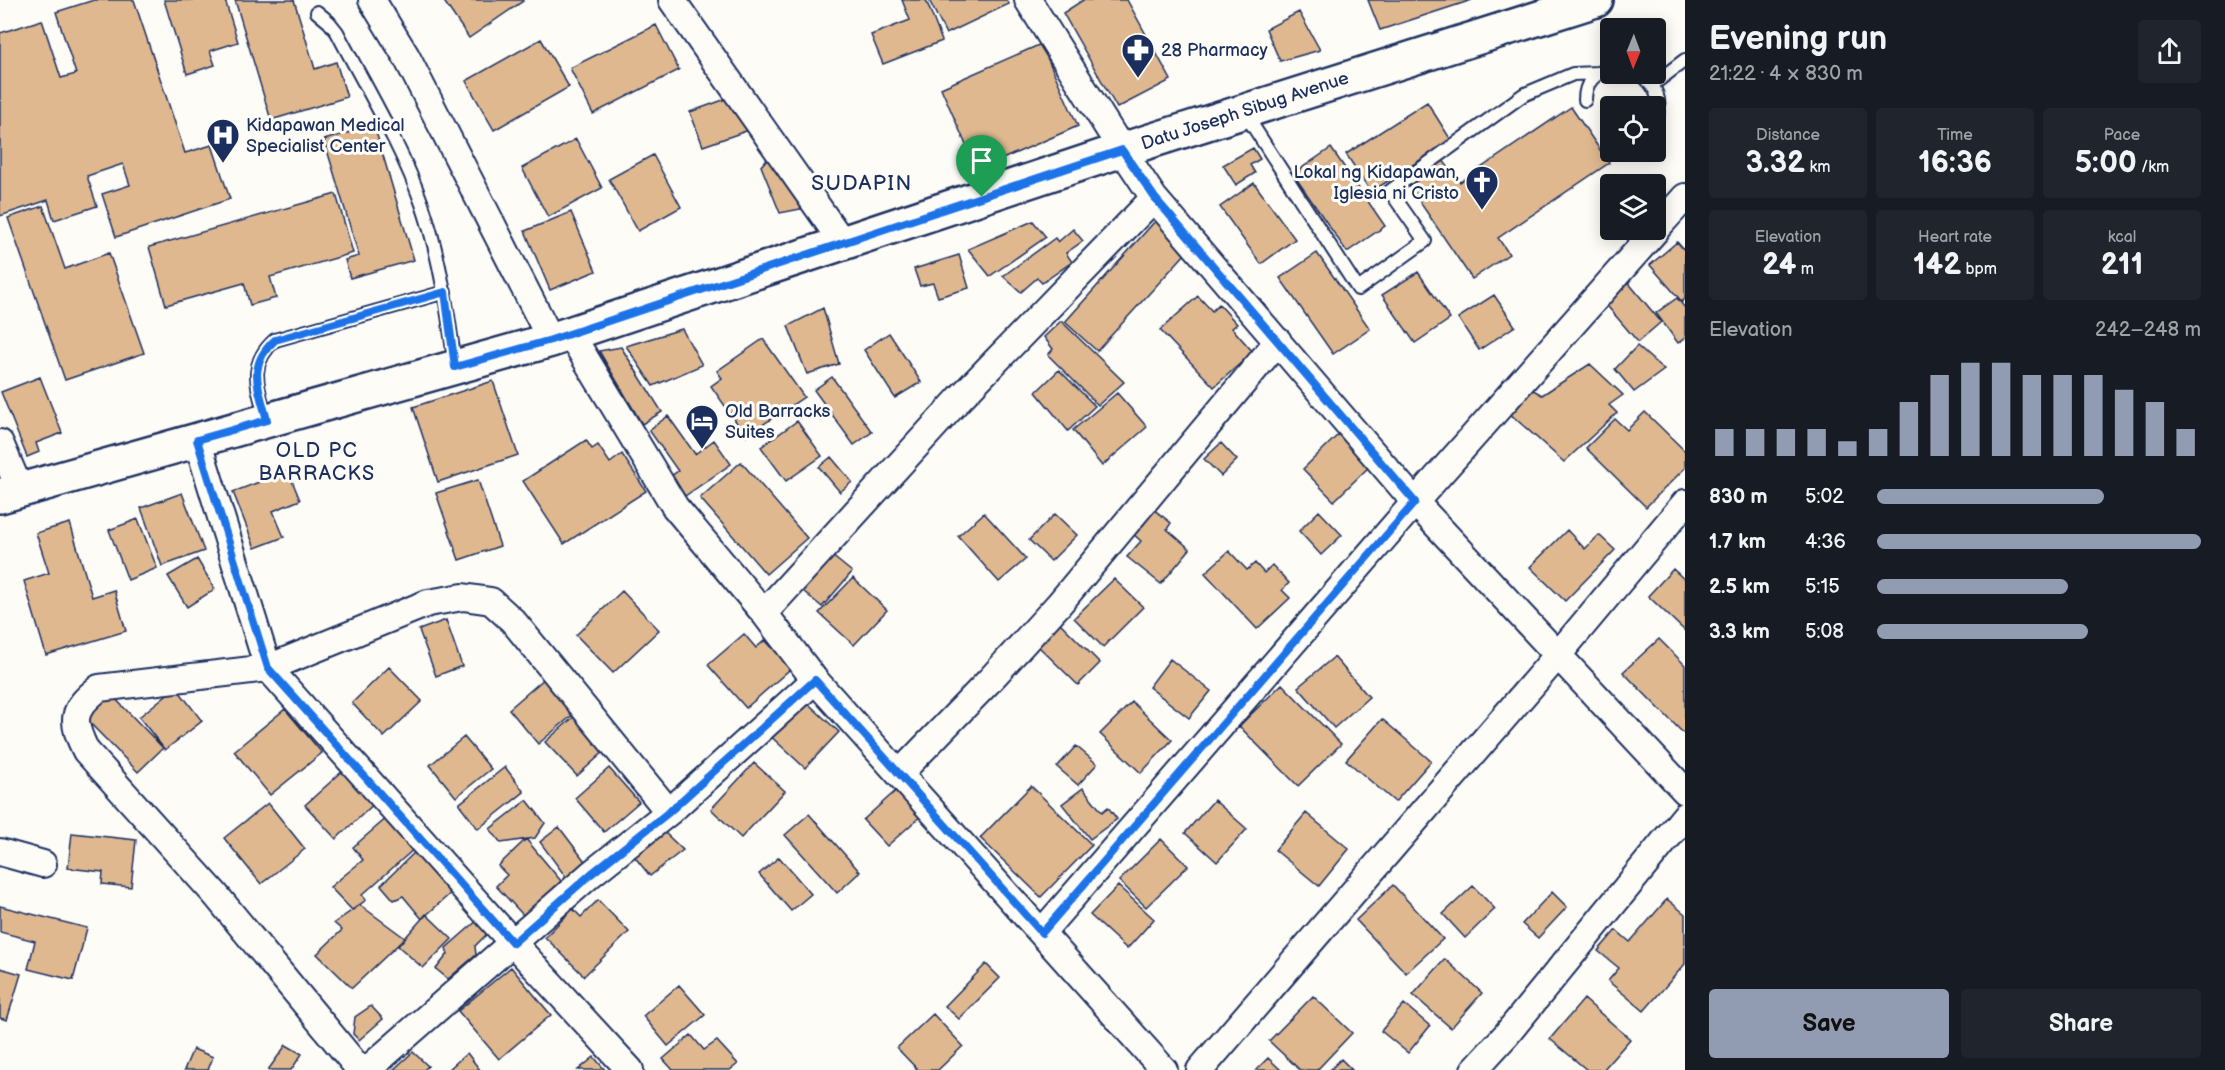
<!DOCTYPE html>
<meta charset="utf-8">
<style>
body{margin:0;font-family:"Balsamiq Sans",sans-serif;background:#20242c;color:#f1f3f6;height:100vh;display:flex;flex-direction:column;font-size:22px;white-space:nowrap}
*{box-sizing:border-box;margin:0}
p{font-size:20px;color:#9ea1a6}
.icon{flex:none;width:33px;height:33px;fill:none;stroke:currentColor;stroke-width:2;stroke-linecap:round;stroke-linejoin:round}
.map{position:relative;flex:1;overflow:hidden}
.sheet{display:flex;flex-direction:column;background:#171b24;width:540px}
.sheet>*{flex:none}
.needle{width:39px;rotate:181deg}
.tools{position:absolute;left:1600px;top:18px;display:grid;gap:12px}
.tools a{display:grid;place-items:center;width:66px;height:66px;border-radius:6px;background:#171b24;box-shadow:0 3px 15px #0003;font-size:30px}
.pin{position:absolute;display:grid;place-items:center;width:51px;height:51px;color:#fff;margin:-62px -26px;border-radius:50% 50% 50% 0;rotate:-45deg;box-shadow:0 0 6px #0007}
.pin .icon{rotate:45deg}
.round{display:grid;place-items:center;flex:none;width:63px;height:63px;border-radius:6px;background:#20242c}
.head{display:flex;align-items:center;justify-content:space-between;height:102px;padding:0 24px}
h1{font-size:33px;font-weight:700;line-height:45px}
.metrics{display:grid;grid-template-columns:repeat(3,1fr);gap:9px;height:102px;padding:6px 24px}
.metrics div{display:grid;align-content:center;border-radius:6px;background:#20242c;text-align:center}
.metrics b{font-size:30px;font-weight:700}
.metrics small{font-size:16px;font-weight:400}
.metrics p{font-size:16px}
.chart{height:168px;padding:12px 24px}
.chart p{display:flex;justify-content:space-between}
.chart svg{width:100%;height:108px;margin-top:6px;stroke:#919bb2;stroke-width:6}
.cta{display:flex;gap:12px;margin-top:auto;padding:12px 24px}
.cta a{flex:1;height:69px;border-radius:6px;background:#919bb2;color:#111;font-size:24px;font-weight:700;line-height:69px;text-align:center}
.cta a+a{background:#20242c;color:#f1f3f6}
ul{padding:0 24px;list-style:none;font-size:20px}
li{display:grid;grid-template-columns:96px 72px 1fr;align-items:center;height:45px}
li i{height:15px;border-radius:8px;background:#919bb2}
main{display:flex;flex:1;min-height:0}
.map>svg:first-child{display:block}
.building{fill:#dfb890;stroke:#1b2f5e;stroke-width:1.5}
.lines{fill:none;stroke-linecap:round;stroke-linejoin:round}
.lane-casing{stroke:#1b2f5e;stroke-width:16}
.street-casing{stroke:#1b2f5e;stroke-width:30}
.secondary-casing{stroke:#1b2f5e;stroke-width:38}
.lane{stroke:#fdfcf7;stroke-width:12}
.street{stroke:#fdfcf7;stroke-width:26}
.secondary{stroke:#fdfcf7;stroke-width:33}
.route-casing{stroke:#fff;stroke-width:12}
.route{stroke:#1a73e8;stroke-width:8}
.labels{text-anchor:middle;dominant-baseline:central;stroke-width:6;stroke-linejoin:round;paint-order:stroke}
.poi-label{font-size:18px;fill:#1b2f5e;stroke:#fdfcf7;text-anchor:start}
.street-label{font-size:18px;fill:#1b2f5e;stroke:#fdfcf7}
.neighbourhood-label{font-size:20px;letter-spacing:1.5px;fill:#1b2f5e;stroke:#fdfcf7}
.quarter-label{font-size:21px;letter-spacing:1.5px;fill:#1b2f5e;stroke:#fdfcf7}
</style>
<main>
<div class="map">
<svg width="1685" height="1070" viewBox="0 0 1685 1070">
<rect width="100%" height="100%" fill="#fdfcf7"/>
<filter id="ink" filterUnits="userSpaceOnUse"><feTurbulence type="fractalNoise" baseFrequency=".0167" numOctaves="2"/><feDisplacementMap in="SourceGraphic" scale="12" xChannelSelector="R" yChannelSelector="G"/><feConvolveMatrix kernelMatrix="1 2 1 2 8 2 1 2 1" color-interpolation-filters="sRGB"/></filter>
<g filter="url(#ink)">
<!-- building -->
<path class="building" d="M94 0H134L185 153 212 145 230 199 116 237 102 194 130 185 123 164 87 176 97 206 54 220 48 200 0 216V33L42 20 61 78 76 74 56 12Z
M164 0H225L238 42 210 51 215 65 187 74Z
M235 0H294L315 69 336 62 347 97 271 120Z
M443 0H523V1L469 38Z
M902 0H926L942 41 883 64 871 35 910 20Z
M929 0H1007L1009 4 946 34Z
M1083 0H1127L1171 80 1117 108 1063 13Z
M1368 0H1472L1380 30Z
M1299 12 1320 50 1280 61 1266 29Z
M656 25 679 70 593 114 570 68Z
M541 39 569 87 494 130 466 81Z
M1041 44 1078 126 977 170 941 88Z
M737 95 749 130 703 146 690 112Z
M1427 102 1451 140 1371 192 1346 154Z
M1571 107 1609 163 1498 238 1509 254 1472 279 1407 183 1442 159 1460 182Z
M374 125 414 260 350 278 345 260 359 256 324 140Z
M576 139 602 188 548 217 522 168Z
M1253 148 1260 159 1250 165 1255 173 1236 185 1223 165Z
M1331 148 1385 226 1347 252 1293 174Z
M774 151 816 206 780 213 761 166Z
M653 155 681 207 638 231 609 179Z
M1254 183 1295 239 1261 264 1220 207Z
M336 194 353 253 270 277 276 298 250 305 244 283 166 305 149 247Z
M43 206 65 269 109 253 144 353 65 380 8 218Z
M571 212 596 271 550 290 525 231Z
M1157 219 1186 253 1097 351 1065 322Z
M1033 221 1046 237 990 276 968 249Z
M1073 229 1083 241 1066 253 1072 262 1042 283 1037 278 1021 292 1003 276 1055 238 1058 242Z
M1677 242 1685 251V299L1682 302 1650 265Z
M1317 253 1370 329 1333 354 1280 278Z
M959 255 969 288 938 297 933 283 920 286 914 269Z
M1418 272 1450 319 1415 343 1382 295Z
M1627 281 1661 322 1638 342 1603 301Z
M1494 295 1515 326 1479 350 1458 318Z
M1198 296 1212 311 1219 304 1237 324 1232 328 1253 352 1214 387 1160 330Z
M1677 298 1685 308V338L1678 343 1656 313Z
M823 308 839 364 807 374 788 326Z
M1061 321 1124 382 1098 405 1048 355 1053 349 1044 337Z
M682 329 702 365 653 386 626 346Z
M889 333 921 382 895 398 864 350Z
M763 339 804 397 746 436 711 386 722 378 717 371Z
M1637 346 1664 370 1634 392 1615 369Z
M621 347 662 412 642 424 599 351Z
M1590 364 1623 395 1609 405 1617 413 1564 462 1508 412 1523 384 1542 395Z
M1059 370 1095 406 1068 431 1036 392Z
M40 377 62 433 36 443 39 452 27 457 1 392Z
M832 377 872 432 854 445 814 390Z
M493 381 518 455 438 482 413 407Z
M1117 393 1147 427 1102 466 1073 430Z
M1645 412 1685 451V468L1646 507 1586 448 1615 419 1627 430Z
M668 416 695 454 714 440 731 464 685 496 671 476 678 471 649 430Z
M797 421 822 456 786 481 761 447Z
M1345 428 1376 460 1334 501 1303 469Z
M586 440 592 449 598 445 610 463 622 454 646 491 564 544 523 481Z
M1221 443 1237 460 1221 476 1204 459Z
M831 457 852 482 840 492 819 467Z
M741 462 807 538 766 574 700 498Z
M288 471 300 500 273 511 284 537 255 548 233 492Z
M478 480 500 546 459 560 436 493Z
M182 493 204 551 162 566 141 508Z
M1152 508 1171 523 1167 529 1190 549 1161 584 1127 557 1141 541 1132 533Z
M1319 511 1342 535 1321 555 1299 531Z
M984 513 1026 559 999 582 958 536Z
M1055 514 1077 535 1051 561 1029 540Z
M138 519 157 568 128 580 109 530Z
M70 523 92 597 114 590 126 631 46 655 24 581 49 573 36 533Z
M1567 530 1585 549 1599 535 1615 550 1565 601 1530 567Z
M826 551 852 572 822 607 797 586Z
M1229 551 1247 570 1255 563 1264 573 1272 565 1289 583 1282 590 1290 598 1257 629 1205 573Z
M197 559 215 589 187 607 168 576Z
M1673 569 1685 580V631L1648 596Z
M853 578 887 610 854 645 819 613Z
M1114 579 1143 607 1103 647 1074 618Z
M622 591 659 630 613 673 576 635Z
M446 620 462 666 436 676 419 630Z
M1058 621 1100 663 1078 685 1036 644Z
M744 634 756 648 765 640 776 652 781 647 796 664 746 708 708 665Z
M1659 639 1685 665V735L1623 672Z
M1334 657 1369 697 1334 728 1298 687Z
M1170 659 1211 691 1189 718 1149 687Z
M389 667 422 701 384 737 352 703Z
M545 678 575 713 538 744 509 709Z
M1282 684 1341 744 1298 786 1239 726Z
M104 687 163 748 138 772 79 712Z
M176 687 202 721 165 750 139 717Z
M800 696 839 732 805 768 766 732Z
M1132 702 1172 740 1141 773 1100 734Z
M285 709 322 753 270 795 234 751Z
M576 715 607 749 577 776 545 742Z
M1382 719 1431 761 1395 802 1346 760Z
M464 737 491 769 456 797 430 765Z
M1076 746 1097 764 1078 785 1057 767Z
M754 763 785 791 741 838 711 809Z
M505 767 524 792 478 829 459 804Z
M346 768 377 801 336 839 305 805Z
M609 768 639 802 604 832 575 798Z
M1031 786 1092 845 1041 897 980 838Z
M899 788 922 815 887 846 863 820Z
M1083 788 1102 812 1108 807 1117 819 1090 839 1062 804Z
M527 800 545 823 535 838 501 843 490 829Z
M1214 800 1247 829 1217 862 1185 833Z
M268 803 305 849 261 884 224 838Z
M1306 813 1349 849 1319 886 1275 850Z
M809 814 860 872 837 893 785 835Z
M388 817 415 848 362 895 366 900 352 910 330 887 363 860 353 847Z
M559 827 587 864 568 880 540 842Z
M663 831 683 850 650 876 634 856Z
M72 833 136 840 131 887 102 884 103 872 68 868Z
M526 839 561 881 524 916 496 886 507 875 498 866Z
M1161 839 1188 866 1146 907 1119 881Z
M419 848 431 861 427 866 452 892 422 919 403 896 394 900 381 885Z
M779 857 811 894 791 911 759 874Z
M1393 885 1443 939 1406 973 1356 920Z
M1118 886 1154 919 1127 949 1090 915Z
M1473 886 1495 909 1465 938 1443 914Z
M1552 892 1567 907 1538 938 1522 924Z
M1667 899 1685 914V964L1644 1011 1608 981 1619 968 1598 951 1616 930 1630 942Z
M598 900 629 932 584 976 545 937 573 909 581 917Z
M360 905 405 938 352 988 317 954 342 930 334 923Z
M0 906 87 928 73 980 28 969 35 941 0 932Z
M426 914 452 939 423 968 398 946Z
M479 919 490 931 475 946 476 955 448 979 436 969 448 954 446 948Z
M1445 959 1482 993 1451 1028 1413 995Z
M986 964 1000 978 959 1019 945 1006Z
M511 967 551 1015 499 1059 458 1011Z
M0 968 21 974 7 1020 0 1018Z
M679 985 705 1015 668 1046 643 1016Z
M1313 996 1352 1033 1317 1070H1300L1269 1041Z
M1584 999 1630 1039 1603 1070H1587L1550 1039Z
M1404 1004 1430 1026 1408 1053 1381 1031Z
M371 1006 383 1019 359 1040 353 1034 355 1017Z
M933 1014 963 1046 938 1070H918L897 1048Z
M691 1035 704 1050 717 1041 738 1064 730 1070H673L663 1059Z
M286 1045 302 1054 291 1070H268Z
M193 1049 213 1057 208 1070H184Z
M413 1052 428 1066 424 1070H393Z
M467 1053 480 1070H448Z
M594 1057 605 1070H578Z
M1268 1058 1281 1070H1256Z
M1341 1059 1352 1070H1330Z"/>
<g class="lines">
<!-- lane casing -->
<g class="lane-casing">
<path id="lane" d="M317 12 329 22 337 32C366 88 401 145 422 204 440 257 448 311 455 366
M1641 74C1657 87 1662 100 1656 120
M1652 85 1685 60
M1585 100C1585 83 1594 73 1611 68
M1244 112 1358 289 1425 241 1390 191 1523 95 1573 74 1598 73
M266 418C258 387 247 365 275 340L445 292"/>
</g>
<!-- street casing -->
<g class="street-casing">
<path id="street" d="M372 0 406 56 551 340
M672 0 843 243
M1028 0 1122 150 1154 198 1415 502 1685 791
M1656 229 1685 197
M570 333 675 507 764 613 815 680 1164 1070
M197 440 268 668 513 943 630 1070
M0 443 20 490
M764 613 960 398 1154 198
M899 774 988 682 1059 604 1278 341
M0 852 43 864
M1042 932 1415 502 1656 230
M360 1070 215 894 86 751C71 721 71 710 99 688L268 668 428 603 463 597 491 601 513 621 669 812
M367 1070 591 874 669 812 815 680
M1200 1070 1557 656 1685 503
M1474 1070 1506 1035 1685 816"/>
</g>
<!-- secondary casing -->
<g class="secondary-casing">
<path id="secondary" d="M0 496 551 340 1122 150 1596 0"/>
</g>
<!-- lane -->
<use href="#lane" class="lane"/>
<!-- street -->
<use href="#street" class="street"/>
<!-- secondary -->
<use href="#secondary" class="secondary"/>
</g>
</g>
<g class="lines" filter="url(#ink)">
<!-- route casing -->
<g class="route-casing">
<path id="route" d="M1122 150 1155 198 1415 502 1042 933 815 680 669 812 591 874 513 943 268 668 197 440 267 420C259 388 246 366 275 340L445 292 455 367 551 340Z"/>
</g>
<!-- route -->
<use href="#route" class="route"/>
</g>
<!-- icons -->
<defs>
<g id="pharmacy-pin" transform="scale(1.725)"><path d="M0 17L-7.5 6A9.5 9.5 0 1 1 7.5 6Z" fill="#1b2f5e" stroke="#fdfcf7"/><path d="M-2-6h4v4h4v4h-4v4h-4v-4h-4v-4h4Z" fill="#fff"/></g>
<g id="hospital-pin" transform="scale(1.725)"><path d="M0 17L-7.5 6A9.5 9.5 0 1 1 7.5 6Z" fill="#1b2f5e" stroke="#fdfcf7"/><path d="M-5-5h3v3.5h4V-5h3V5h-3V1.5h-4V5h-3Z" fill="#fff"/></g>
<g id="church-pin" transform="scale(1.725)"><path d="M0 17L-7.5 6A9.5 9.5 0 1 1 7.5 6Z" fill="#1b2f5e" stroke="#fdfcf7"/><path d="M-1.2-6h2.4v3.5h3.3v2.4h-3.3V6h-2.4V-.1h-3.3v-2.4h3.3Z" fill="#fff"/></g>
<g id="hotel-pin" transform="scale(1.725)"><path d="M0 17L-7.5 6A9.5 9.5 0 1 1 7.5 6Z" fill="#1b2f5e" stroke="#fdfcf7"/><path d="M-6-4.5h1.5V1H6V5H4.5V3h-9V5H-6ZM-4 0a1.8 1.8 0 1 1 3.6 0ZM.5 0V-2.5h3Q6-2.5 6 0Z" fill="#fff"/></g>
</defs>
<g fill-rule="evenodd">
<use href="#pharmacy-pin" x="1138" y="50"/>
<use href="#hospital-pin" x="223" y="135"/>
<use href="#church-pin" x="1482" y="182"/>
<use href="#hotel-pin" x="702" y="421"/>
</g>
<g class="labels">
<!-- poi labels -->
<g class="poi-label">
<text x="1161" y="50">28 Pharmacy</text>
<text x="246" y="125">Kidapawan Medical<tspan x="246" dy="21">Specialist Center</tspan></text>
<text x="1459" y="172" text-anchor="end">Lokal ng Kidapawan,<tspan x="1459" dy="21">Iglesia ni Cristo</tspan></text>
<text x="725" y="411">Old Barracks<tspan x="725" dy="21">Suites</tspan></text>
</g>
<!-- street labels -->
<g class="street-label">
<text transform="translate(1245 111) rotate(-18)">Datu Joseph Sibug Avenue</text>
</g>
<!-- neighbourhood labels -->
<g class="neighbourhood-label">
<text x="317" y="451">OLD PC<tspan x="317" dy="23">BARRACKS</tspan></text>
</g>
<!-- quarter labels -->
<g class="quarter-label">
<text x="862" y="183">SUDAPIN</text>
</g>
</g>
</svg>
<div class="tools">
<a><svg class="needle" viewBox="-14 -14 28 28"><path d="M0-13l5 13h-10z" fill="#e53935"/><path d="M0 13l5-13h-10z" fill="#9ea1a6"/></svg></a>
<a><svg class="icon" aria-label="locate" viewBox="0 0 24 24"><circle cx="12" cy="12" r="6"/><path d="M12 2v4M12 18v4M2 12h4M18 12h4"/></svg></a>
<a><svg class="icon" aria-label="layers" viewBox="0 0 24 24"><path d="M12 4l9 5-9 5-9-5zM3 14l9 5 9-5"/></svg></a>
</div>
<div class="pin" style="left:982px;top:197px;background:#1e9e55"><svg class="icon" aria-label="arrive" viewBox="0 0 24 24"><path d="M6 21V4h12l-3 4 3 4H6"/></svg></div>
</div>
<section class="sheet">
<div class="head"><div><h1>Evening run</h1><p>21:22 · 4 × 830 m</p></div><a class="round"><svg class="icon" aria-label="share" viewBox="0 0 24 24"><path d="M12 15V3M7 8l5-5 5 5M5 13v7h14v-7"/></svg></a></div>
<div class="metrics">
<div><p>Distance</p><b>3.32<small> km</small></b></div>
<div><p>Time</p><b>16:36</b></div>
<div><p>Pace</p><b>5:00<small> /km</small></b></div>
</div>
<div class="metrics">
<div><p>Elevation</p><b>24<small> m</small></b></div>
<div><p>Heart rate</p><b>142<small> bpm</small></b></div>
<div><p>kcal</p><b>211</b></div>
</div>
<div class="chart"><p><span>Elevation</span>242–248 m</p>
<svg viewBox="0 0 160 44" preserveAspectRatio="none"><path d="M5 44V33M15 44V33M25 44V33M35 44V33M45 44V38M55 44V33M65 44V22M75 44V11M85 44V6M95 44V6M105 44V11M115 44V11M125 44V11M135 44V17M145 44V22M155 44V33"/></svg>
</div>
<ul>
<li><b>830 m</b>5:02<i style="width:70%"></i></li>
<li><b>1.7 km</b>4:36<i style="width:100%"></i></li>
<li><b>2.5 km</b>5:15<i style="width:59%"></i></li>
<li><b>3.3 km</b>5:08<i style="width:65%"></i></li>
</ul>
<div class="cta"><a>Save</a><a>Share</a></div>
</section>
</main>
